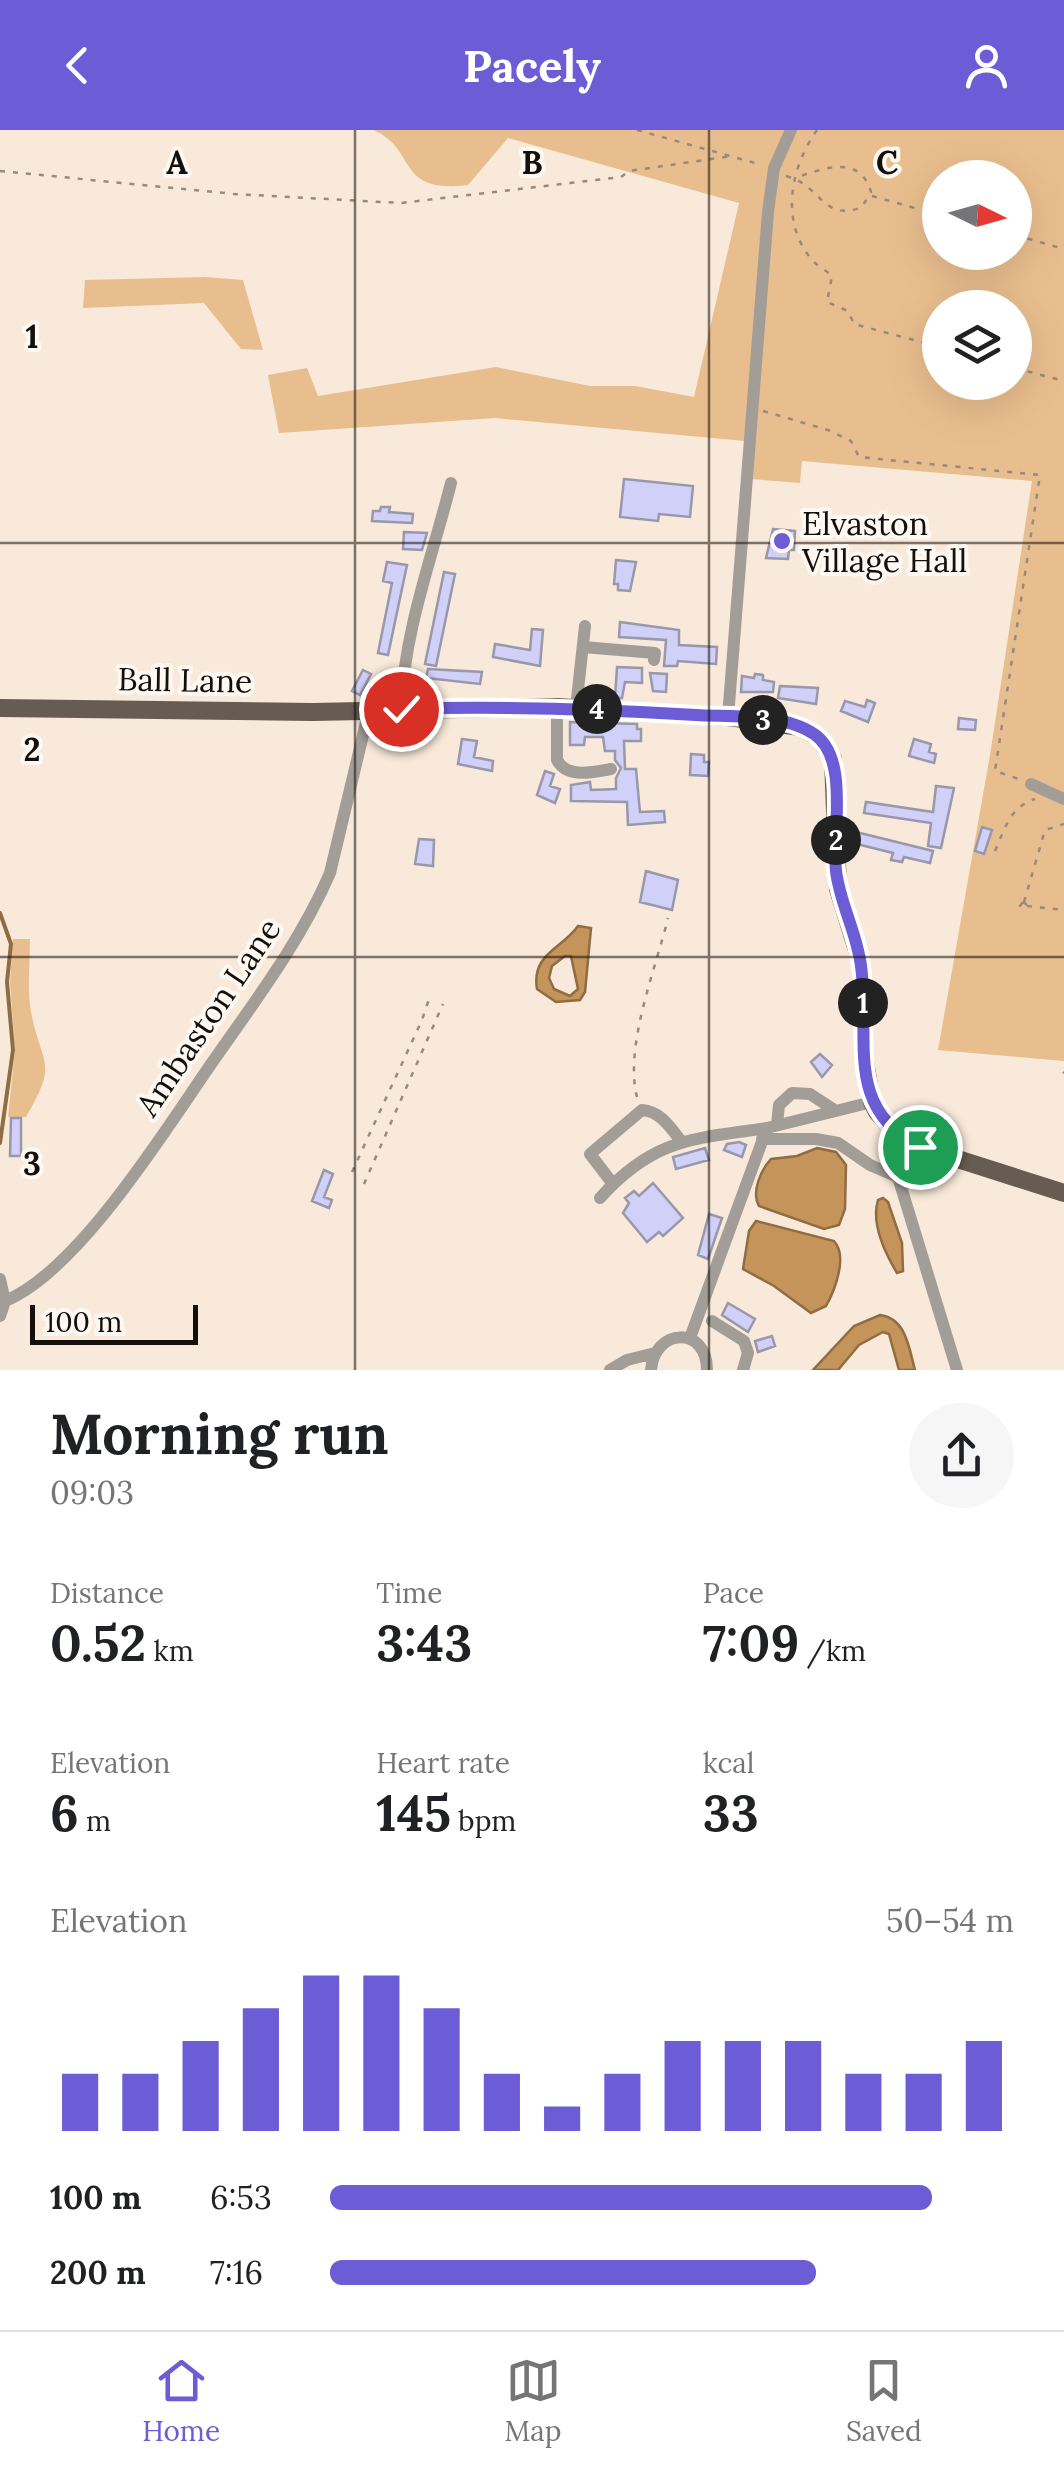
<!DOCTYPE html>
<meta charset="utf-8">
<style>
body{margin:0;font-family:Lora,serif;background:#f6f6f6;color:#202124;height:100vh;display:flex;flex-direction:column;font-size:38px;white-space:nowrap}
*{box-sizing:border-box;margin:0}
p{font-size:32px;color:#757577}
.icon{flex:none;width:55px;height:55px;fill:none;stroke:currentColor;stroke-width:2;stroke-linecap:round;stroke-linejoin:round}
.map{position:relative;height:1240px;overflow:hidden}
.details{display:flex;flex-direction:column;background:#fff;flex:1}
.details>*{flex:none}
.needle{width:65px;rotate:95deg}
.fabs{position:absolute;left:922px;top:30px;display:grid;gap:20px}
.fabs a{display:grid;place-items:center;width:110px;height:110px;border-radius:50%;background:#fff;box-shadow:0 10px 40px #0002;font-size:50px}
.scale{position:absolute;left:30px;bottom:25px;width:168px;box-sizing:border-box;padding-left:10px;border:5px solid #140f0a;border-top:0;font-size:28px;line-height:35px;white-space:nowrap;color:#140f0a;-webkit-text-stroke:8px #fef8f2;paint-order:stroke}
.pin{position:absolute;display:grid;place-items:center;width:85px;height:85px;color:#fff;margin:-42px;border:5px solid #fff;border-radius:50%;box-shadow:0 2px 10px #0007}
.km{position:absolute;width:50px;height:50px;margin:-25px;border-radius:50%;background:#222;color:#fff;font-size:28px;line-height:50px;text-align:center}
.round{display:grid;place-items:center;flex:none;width:105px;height:105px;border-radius:52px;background:#f6f6f6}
.overview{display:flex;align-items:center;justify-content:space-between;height:170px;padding:0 50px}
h1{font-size:55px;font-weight:700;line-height:75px}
.stats{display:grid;grid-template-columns:repeat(3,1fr);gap:15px;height:170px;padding:10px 50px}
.stats div{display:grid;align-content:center}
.stats b{font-size:50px;font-weight:700}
.stats small{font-size:28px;font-weight:400}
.stats p{font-size:28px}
.chart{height:280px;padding:20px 50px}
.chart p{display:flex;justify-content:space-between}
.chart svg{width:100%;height:180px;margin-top:10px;stroke:#6c5cd6;stroke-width:6}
ul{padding:0 50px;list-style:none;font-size:32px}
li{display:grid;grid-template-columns:160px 120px 1fr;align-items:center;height:75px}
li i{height:25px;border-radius:12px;background:#6c5cd6}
header{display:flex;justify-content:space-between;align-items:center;height:130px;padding:0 50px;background:#6c5cd6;color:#fff;font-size:45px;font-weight:700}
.menu{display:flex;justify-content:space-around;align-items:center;height:140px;border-top:2px solid #e0e0e0;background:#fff;font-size:28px;color:#757577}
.menu a{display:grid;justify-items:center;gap:5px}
.menu .on{color:#6c5cd6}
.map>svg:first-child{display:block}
.green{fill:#e9be8e;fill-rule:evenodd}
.water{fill:#c5945b;stroke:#906c43;stroke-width:2.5;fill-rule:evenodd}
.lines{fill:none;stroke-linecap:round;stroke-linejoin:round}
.stream{stroke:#906c43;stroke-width:4}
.building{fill:#d0d0f9;stroke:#9898aa;stroke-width:2.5}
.path{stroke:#958b80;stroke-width:2.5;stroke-dasharray:5 8;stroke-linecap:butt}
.minor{stroke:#a39d97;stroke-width:12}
.major{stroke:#675c51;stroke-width:18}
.route-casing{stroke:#fff;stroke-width:20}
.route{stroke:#6c5cd6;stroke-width:12}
.grid{fill:none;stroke:#140f0a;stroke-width:2.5;stroke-opacity:0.55}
.poi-dot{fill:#6c5cd6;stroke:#fef8f2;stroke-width:4}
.labels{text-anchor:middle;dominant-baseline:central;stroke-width:8;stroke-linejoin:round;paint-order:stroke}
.poi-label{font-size:32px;fill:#140f0a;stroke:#fef8f2;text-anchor:start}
.street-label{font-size:32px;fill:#140f0a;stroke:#fef8f2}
.grid-label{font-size:32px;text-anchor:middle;font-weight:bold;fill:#140f0a;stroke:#fef8f2;stroke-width:8;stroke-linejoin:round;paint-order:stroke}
</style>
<header><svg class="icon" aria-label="back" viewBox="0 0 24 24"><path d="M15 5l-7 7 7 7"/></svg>Pacely<svg class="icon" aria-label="person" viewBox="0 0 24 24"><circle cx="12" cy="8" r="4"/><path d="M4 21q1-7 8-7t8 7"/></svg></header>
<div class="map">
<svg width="1064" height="1240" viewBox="0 0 1064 1240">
<rect width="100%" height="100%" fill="#f8e9da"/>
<!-- green -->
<path class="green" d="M373 0H1064V931L938 920 990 625 1032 351 802 331 800 353 751 349 745 311 495 288 279 303 268 245 307 238 318 266 496 237 590 256H635L694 267 739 73 508 8 468 55C394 64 418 18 373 0ZM940 48H1015V122H940ZM940 178H1015V252H940Z
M205 147 243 150 263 220 241 219 204 173 83 178 85 150Z
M13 809H30C30 832 27 859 31 882 42 938 59 930 26 987H8L15 920 10 853Z"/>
<!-- water -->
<path class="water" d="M578 796 591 798 585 862 580 870 556 872 537 859C531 824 562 819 578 796ZM565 826H571L578 859 570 866 554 859 549 848 552 836Z
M817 1018 836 1022 846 1035 845 1079 839 1095 824 1099 759 1076C751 1062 761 1040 771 1029L797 1026Z
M883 1068 888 1072 902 1113 903 1141 897 1143C885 1123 871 1093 878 1070Z
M756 1091 834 1111C848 1126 835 1160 826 1176L811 1183 774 1156 743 1139 749 1101Z
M880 1185C906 1188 909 1218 915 1240H899L889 1204 883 1202 859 1215 838 1240H813L854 1196Z"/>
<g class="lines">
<!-- stream -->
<path class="stream" d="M0 783 11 814 7 852 13 920 0 1013"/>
</g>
<!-- building -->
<path class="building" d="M624 349 693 356 690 387 659 384 658 391 620 387Z
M381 377H390L389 382 413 384 412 393 372 391 373 381H380Z
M773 399 795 401 794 420H789L788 429 766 428Z
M404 402 427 403 422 420 403 419Z
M616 430 636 432 630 461 618 460V454H614Z
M387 432 407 435 388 525 378 523 392 453 383 451Z
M444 442 455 444 436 536 425 534Z
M620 492 679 500V515L717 517 716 534 678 531 677 536H664L666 510 619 507Z
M532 499 543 500 540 536 493 527 495 514 530 520Z
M617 537 642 538V553L625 552 622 568H615Z
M428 539 482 542 480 554 426 548Z
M363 540 371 544 360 565 352 561Z
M650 543 667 544 666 562 653 561Z
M755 544 763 545V550L774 552 773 562H741L742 546 754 548Z
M780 556 818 558 816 574 778 568Z
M867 570 875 573 868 592 841 581 845 571 865 577Z
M959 588 976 590 975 600 958 599Z
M570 592 637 594V599H641V611H624L625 639H636L640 682 664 681 665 692 628 695 627 672 571 671V655L590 652 591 660 616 659V648L621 638 615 630V621H605L603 607H585L584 615H570Z
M462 609 477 611 474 627 493 631 492 641 458 634Z
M914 609 931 614 929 622 936 624 934 633 909 626Z
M691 624 704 625V632H709L708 646 690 645Z
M545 641 554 644 550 656 560 659 555 673 537 665Z
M936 656 954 658 941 718 928 716 931 693 864 683 866 672 933 682Z
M982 697 992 700 984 724 975 721Z
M856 702 933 721 930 733 904 727 902 732 891 730 893 723 853 713Z
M419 709 434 710 433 736 415 734Z
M646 741 678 750 672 780 640 772Z
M820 924 832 935 822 947 811 932Z
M11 988H21V1026H10Z
M739 1012 746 1015 742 1027 724 1020 727 1014Z
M705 1018 709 1030 676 1039 673 1027Z
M324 1040 333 1044 324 1067 332 1070 329 1078 312 1071Z
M653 1053 683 1088 663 1106 659 1102 647 1112 623 1083 629 1073 625 1068 634 1061 639 1066Z
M709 1084 722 1088 708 1129 698 1125Z
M728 1173 755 1189 748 1202 722 1185Z
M772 1206 775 1216 758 1222 755 1211Z"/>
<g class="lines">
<!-- path -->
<path class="path" d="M637 0 762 35
M817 0C790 38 779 94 814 132 819 137 827 141 832 146L827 172 848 181 854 194 940 217
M0 41 234 64 401 73 621 47 629 41 732 26
M786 46C820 54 823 93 862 77L871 62C860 24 824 38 795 48
M872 66 940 85
M1015 105 1064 119
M1015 238 1064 251
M763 281 828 300 851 311 859 327 1040 345 995 641 1022 650
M995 721C1005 698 1010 677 1035 669
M1023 772 1026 774 1025 778 1020 776Z
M1024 772 1045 700 1064 694
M1027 776 1064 780
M1063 942 1064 943
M637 967C624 916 656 838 668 788
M352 1042 422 890 429 869
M364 1054 443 874"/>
<!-- minor -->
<path class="minor" d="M583 517 655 523 654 530
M557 577V630C567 649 593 642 611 639
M576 578 585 496
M401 579C404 501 432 428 451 353
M728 587 768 82 774 38 791 0
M1031 654 1064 669
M777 995 779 975 792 963 810 964 836 981
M762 1009H816L838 1013 870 1035 898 1047 957 1240
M613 1054 590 1024 642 980C660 981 670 997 681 1011
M600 1068C654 1008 693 1009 767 998
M0 1149 5 1171 0 1186
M5 1171C77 1142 164 1002 209 937 252 875 300 813 330 743L369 580
M712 1191 744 1211 748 1223 743 1240
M690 1208 767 998 872 972
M610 1240 627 1230 655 1223
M651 1240C654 1198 707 1195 707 1240"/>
<!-- major -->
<path class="major" d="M0 578 313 582 557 577 728 587 800 597 819 608 833 629 838 759 861 833 864 926 872 972 877 982 893 1000 920 1017 1064 1063"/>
</g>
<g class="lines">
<!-- route casing -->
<g class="route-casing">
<path id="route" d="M401 579C500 576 597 579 696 585 732 587 783 583 814 604 850 628 832 703 836 741 840 774 857 803 861 836 871 907 842 977 920 1017"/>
</g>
<!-- route -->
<use href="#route" class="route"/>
</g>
<!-- grid -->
<path class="grid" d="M355 0V1240M709 0V1240M0 413H1064M0 827H1064"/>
<!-- markers -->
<circle class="poi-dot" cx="782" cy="411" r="10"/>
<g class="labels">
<!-- poi labels -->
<g class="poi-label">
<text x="802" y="393">Elvaston<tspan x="802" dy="37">Village Hall</tspan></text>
</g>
<!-- street labels -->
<g class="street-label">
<text transform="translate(185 550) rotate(1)">Ball Lane</text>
<text transform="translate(208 887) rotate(-56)">Ambaston Lane</text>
</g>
</g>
<g class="grid-label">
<text x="177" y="44">A</text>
<text x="532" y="44">B</text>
<text x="887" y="44">C</text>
<text x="32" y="218">1</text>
<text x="32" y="631">2</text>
<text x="32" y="1045">3</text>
</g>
</svg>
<div class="fabs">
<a><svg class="needle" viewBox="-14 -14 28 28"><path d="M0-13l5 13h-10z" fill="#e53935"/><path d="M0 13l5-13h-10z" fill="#757577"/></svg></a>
<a><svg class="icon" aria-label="layers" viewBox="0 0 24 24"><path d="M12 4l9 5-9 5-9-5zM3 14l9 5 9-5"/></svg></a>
</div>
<div class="scale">100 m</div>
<div class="pin" style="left:920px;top:1017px;background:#1e9e55"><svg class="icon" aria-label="arrive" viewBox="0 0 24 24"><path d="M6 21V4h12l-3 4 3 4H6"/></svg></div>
<div class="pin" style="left:401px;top:579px;background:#d93025"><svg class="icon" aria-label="check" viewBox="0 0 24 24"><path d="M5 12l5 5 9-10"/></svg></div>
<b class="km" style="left:863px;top:873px">1</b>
<b class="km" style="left:836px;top:710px">2</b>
<b class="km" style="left:763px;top:590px">3</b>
<b class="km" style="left:597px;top:579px">4</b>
</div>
<section class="details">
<div class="overview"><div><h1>Morning run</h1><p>09:03</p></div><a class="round"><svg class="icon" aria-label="share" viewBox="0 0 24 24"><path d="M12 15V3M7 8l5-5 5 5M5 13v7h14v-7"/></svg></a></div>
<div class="stats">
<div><p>Distance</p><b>0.52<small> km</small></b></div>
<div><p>Time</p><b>3:43</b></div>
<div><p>Pace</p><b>7:09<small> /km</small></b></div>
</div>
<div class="stats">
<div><p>Elevation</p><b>6<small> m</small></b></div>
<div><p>Heart rate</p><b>145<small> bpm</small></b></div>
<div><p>kcal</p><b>33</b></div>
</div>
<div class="chart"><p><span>Elevation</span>50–54 m</p>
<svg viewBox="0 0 160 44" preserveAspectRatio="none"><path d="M5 44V30M15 44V30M25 44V22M35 44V14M45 44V6M55 44V6M65 44V14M75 44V30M85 44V38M95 44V30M105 44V22M115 44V22M125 44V22M135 44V30M145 44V30M155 44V22"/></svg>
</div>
<ul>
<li><b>100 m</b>6:53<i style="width:88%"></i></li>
<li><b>200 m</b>7:16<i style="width:71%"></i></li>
</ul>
</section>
<nav class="menu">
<a class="on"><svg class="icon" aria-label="home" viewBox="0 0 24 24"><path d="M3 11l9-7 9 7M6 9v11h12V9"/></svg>Home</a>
<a><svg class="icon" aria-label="map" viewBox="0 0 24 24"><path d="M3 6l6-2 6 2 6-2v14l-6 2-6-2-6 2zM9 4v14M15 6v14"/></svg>Map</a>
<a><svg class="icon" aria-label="saved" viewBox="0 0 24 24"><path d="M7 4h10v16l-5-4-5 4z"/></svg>Saved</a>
</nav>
